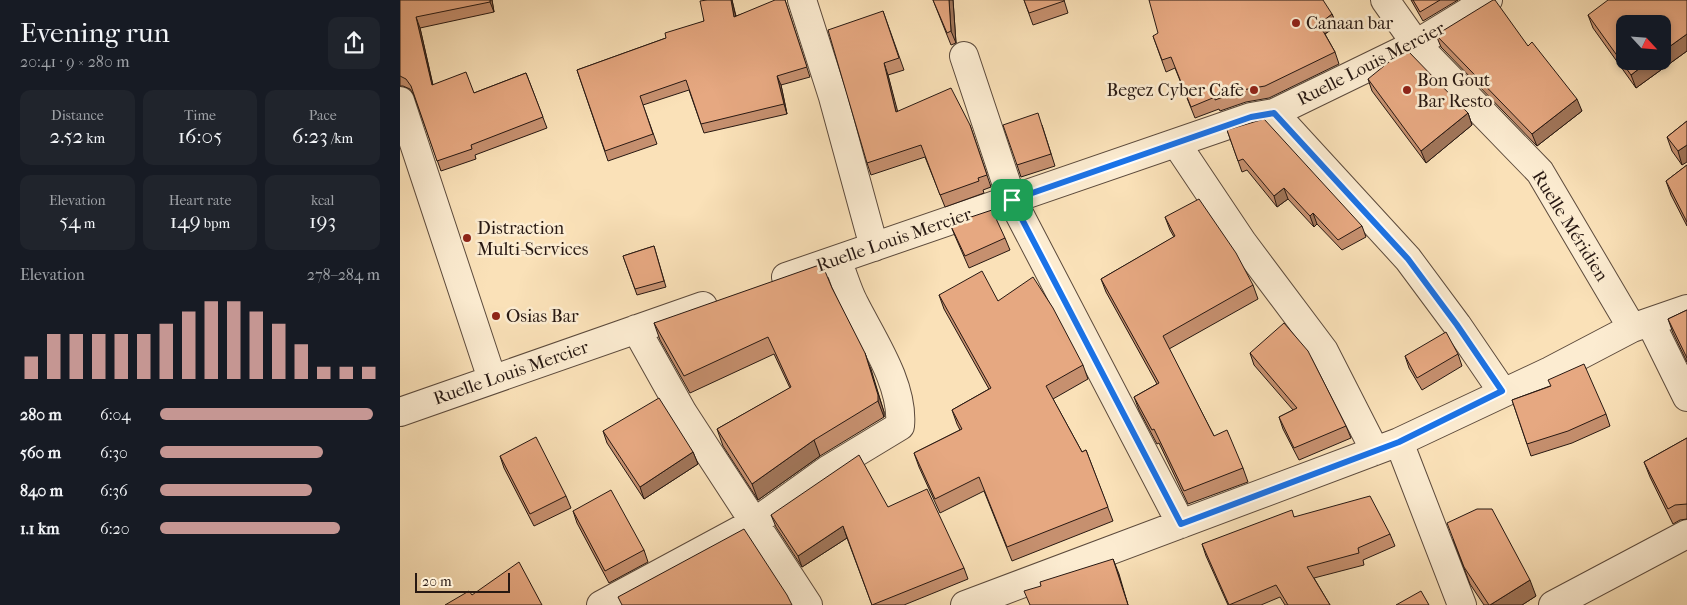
<!DOCTYPE html>
<meta charset="utf-8">
<style>
body{margin:0;font-family:"IM FELL French Canon",serif;background:#20242c;color:#f1f3f6;height:100vh;display:flex;flex-direction:column;font-size:19px;white-space:nowrap}
*{box-sizing:border-box;margin:0}
p{font-size:16px;color:#9ea1a6}
.icon{flex:none;width:28px;height:28px;fill:none;stroke:currentColor;stroke-width:2;stroke-linecap:round;stroke-linejoin:round}
.map{position:relative;flex:1;overflow:hidden}
.side{display:flex;flex-direction:column;background:#171b24;width:400px}
.side>*{flex:none}
.needle{width:32px;rotate:116deg}
.fabs{position:absolute;left:1216px;top:15px;display:grid;gap:10px}
.fabs a{display:grid;place-items:center;width:55px;height:55px;border-radius:10px;background:#171b24;box-shadow:0 2px 8px #0003;font-size:25px}
.scale{position:absolute;left:15px;bottom:12px;width:95px;box-sizing:border-box;padding-left:5px;border:2px solid #271812;border-top:0;font-size:14px;line-height:18px;white-space:nowrap;color:#271812;-webkit-text-stroke:4px #fcecd1;paint-order:stroke}
.pin{position:absolute;display:grid;place-items:center;width:42px;height:42px;color:#fff;margin:-21px;border-radius:10px;box-shadow:0 2px 8px #0006}
.round{display:grid;place-items:center;flex:none;width:52px;height:52px;border-radius:10px;background:#20242c}
.overview{display:flex;align-items:center;justify-content:space-between;height:85px;padding:0 20px}
h1{font-size:28px;font-weight:600;line-height:38px}
.stats{display:grid;grid-template-columns:repeat(3,1fr);gap:8px;height:85px;padding:5px 20px}
.stats div{display:grid;align-content:center;border-radius:10px;background:#20242c;text-align:center}
.stats b{font-size:21px;font-weight:600}
.stats small{font-size:14px;font-weight:400}
.stats p{font-size:14px}
.chart{height:140px;padding:10px 20px}
.chart p{display:flex;justify-content:space-between}
.chart svg{width:100%;height:90px;margin-top:5px;stroke:#c59692;stroke-width:6}
ul{padding:0 20px;list-style:none;font-size:16px}
li{display:grid;grid-template-columns:80px 60px 1fr;align-items:center;height:38px}
li i{height:12px;border-radius:6px;background:#c59692}
main{display:flex;flex:1;min-height:0}
.map>svg:first-child{display:block}
.lines{fill:none;stroke-linecap:round;stroke-linejoin:round}
.minor-casing{stroke:#5c4a3c;stroke-width:30}
.minor{stroke:#fcecd1;stroke-width:28}
.wall{fill:#c6906f;stroke:#271812}
.shaded-wall{fill:#a1765a;stroke:#271812}
.building{fill:#e6a881;stroke:#271812}
.route-casing{stroke:#fff;stroke-width:10}
.route{stroke:#1a73e8;stroke-width:6}
.poi-dot{fill:#8f2418;stroke:#fcecd1;stroke-width:2}
.labels{text-anchor:middle;dominant-baseline:central;stroke-width:5;stroke-linejoin:round;paint-order:stroke}
.poi-label{font-size:18px;fill:#271812;stroke:#fcecd1;text-anchor:start}
.street-label{font-size:18px;fill:#271812;stroke:#fcecd1}
</style>
<main>
<section class="side">
<div class="overview"><div><h1>Evening run</h1><p>20:41 · 9 × 280 m</p></div><a class="round"><svg class="icon" aria-label="share" viewBox="0 0 24 24"><path d="M12 15V3M7 8l5-5 5 5M5 13v7h14v-7"/></svg></a></div>
<div class="stats">
<div><p>Distance</p><b>2.52<small> km</small></b></div>
<div><p>Time</p><b>16:05</b></div>
<div><p>Pace</p><b>6:23<small> /km</small></b></div>
</div>
<div class="stats">
<div><p>Elevation</p><b>54<small> m</small></b></div>
<div><p>Heart rate</p><b>149<small> bpm</small></b></div>
<div><p>kcal</p><b>193</b></div>
</div>
<div class="chart"><p><span>Elevation</span>278–284 m</p>
<svg viewBox="0 0 160 44" preserveAspectRatio="none"><path d="M5 44V33M15 44V22M25 44V22M35 44V22M45 44V22M55 44V22M65 44V17M75 44V11M85 44V6M95 44V6M105 44V11M115 44V17M125 44V27M135 44V38M145 44V38M155 44V38"/></svg>
</div>
<ul>
<li><b>280 m</b>6:04<i style="width:97%"></i></li>
<li><b>560 m</b>6:30<i style="width:74%"></i></li>
<li><b>840 m</b>6:36<i style="width:69%"></i></li>
<li><b>1.1 km</b>6:20<i style="width:82%"></i></li>
</ul>
</section>
<div class="map">
<svg width="1287" height="605" viewBox="0 0 1287 605">
<rect width="100%" height="100%" fill="#fae1b8"/>
<filter id="stains"><feTurbulence type="fractalNoise" baseFrequency=".004" numOctaves="4"/><feColorMatrix values="0 0 0 0 .2 0 0 0 0 .09 0 0 0 0 .02 0 0 0 .5 -.17"/></filter>
<radialGradient id="worn" r=".72"><stop offset=".6" stop-color="#630" stop-opacity="0"/><stop offset="1" stop-color="#630" stop-opacity=".3"/></radialGradient>
<g class="lines">
<!-- minor casing -->
<g class="minor-casing">
<path id="minor" d="M402 0 433 97 474 247
M985 0 1016 44 1140 172 1232 328
M564 56 612 200 781 524
M0 101 92 379
M874 113 1008 259 1057 325 1102 391
M776 143 843 243 924 351 975 451
M386 277 851 117 874 113 1016 44 1088 0
M1250 322 1287 397
M236 329 283 413 408 605
M0 412 303 306
M999 442 1062 605
M201 605 355 522 429 469 500 426C504 385 472 339 454 303 447 290 443 274 437 260
M565 605 999 442 1150 371 1232 328 1287 309
M1153 605 1287 534"/>
</g>
<!-- minor -->
<use href="#minor" class="minor"/>
</g>
<!-- wall -->
<path class="wall" d="M0 0H92L94 12 20 28 33 85 74 93 126 73 147 128 75 155 76 159 41 171 14 95 10 89 3 86H0Z
M307 0H332L336 16 385 0 410 77 381 85 387 114 304 133 289 90 243 105 257 144 208 161 177 70 266 38 304 21Z
M533 0H553L556 43 551 45Z
M624 0H664L668 13 633 25Z
M1011 0H1058L1023 21Z
M1287 0V51L1236 88 1193 28 1188 15Z
M483 11 504 70 488 75 497 112 570 125 591 187 583 190 584 193 545 207 525 157 471 175 467 163Z
M932 14 937 26 925 34 935 52 939 64 869 98 846 102 820 111 819 109 795 118 775 68 766 72 753 36Z
M1036 35 1128 46 1182 111 1137 146 1041 47Z
M968 79 1068 113 1072 125 1026 163 972 91Z
M1287 121 1282 165 1272 151 1267 137Z
M642 125 655 166 621 177 617 165Z
M827 130 962 226 966 237 942 250 917 224 914 227 888 199 877 207 847 170 842 172Z
M1287 165V226L1271 195 1266 181Z
M765 217 853 285 858 299 769 349 814 436 843 468 848 482 788 504 759 443 757 444 739 410 734 397 757 384 706 292 701 279 774 237 770 230Z
M550 224 605 238 610 250 569 268 555 236Z
M254 246 266 287 237 295 223 256Z
M432 288 471 369 484 412V417L420 456 358 500 323 446 317 429 390 388 374 354 290 393 260 340 254 323Z
M539 295 598 301 683 365 688 379 653 399 682 452 686 450 713 521 612 561 584 491 540 513 519 467 514 453 560 430 557 424 552 410 589 389 544 309Z
M1287 310V362L1273 333 1268 319Z
M850 353 946 426 951 438 899 460 883 429 879 417 893 410 854 365Z
M1058 354 1062 366 1022 390 1009 368 1005 356Z
M1150 386 1206 414 1210 426 1172 443 1131 456 1112 400Z
M203 431 293 452 298 464 244 499 207 443Z
M1287 438V519L1280 520 1273 524 1250 477 1244 462Z
M100 456 166 496 171 508 134 526 104 468Z
M488 507 564 568 568 579 504 605H472L447 538 402 567 376 527 371 515Z
M173 511 244 550 248 562 209 583 177 523Z
M894 517 990 534 995 546 963 560 964 565 914 578 930 605H885L880 597 861 605H828L806 556 802 544Z
M1053 539 1136 596 1122 605H1084L1070 584Z"/>
<!-- shaded-wall -->
<path class="shaded-wall" d="M90 0H92L94 12 90 2Z
M331 0H332L333 5 338 26 334 17Z
M549 0H553L556 43 551 31Z
M932 14 937 26 923 35 919 24Z
M16 17 20 28 35 95 32 85Z
M1287 34V51L1236 88 1231 75 1249 61H1262V52Z
M484 63 488 75 501 124 496 112Z
M377 76 381 85 387 114 384 104Z
M1177 99 1182 111 1137 146 1132 134Z
M1068 113 1072 125 1026 163 1021 151Z
M1287 145V162L1282 165 1278 151Z
M884 188 888 199 877 207 874 196Z
M913 213 917 224 914 227 910 216Z
M465 353 484 412V417L478 401Z
M414 440 420 456 358 500 352 484Z
M293 452 298 464 244 499 240 487Z
M443 526 447 538 402 567 398 556Z
M713 559 719 574 728 605Z
M1130 580 1136 596 1122 605H1090Z"/>
<!-- building -->
<path class="building" d="M0 0H90V2L16 17 32 85 66 72 74 93 126 73 143 117 71 145 72 149 37 161 11 86 6 79 0 76Z
M307 0H331L334 17 375 0H385L407 67 377 76 384 104 301 124 286 80 240 96 253 134 205 151 177 70 266 38 265 33 304 21 300 1Z
M533 0H549L551 31 547 33Z
M624 0H664V1L629 13Z
M749 0H923L932 14 919 24 935 52 865 86 842 90 815 100V97L791 107 771 57 762 60 753 36 758 33Z
M1013 0H1040L1020 12Z
M1093 0H1095L1128 46 1132 42 1177 99 1132 134 1036 35Z
M1208 0H1287V34L1262 52V24H1225V61H1249L1231 75 1188 15Z
M483 11 499 58 484 63 496 112 551 88 570 125 587 175 578 178 579 181 540 195 521 145 467 163 428 30Z
M1008 51 1068 113 1021 151 968 79 995 57Z
M638 113 651 154 617 165 603 125Z
M864 119 962 226 938 240 913 213 910 216 884 188 874 196 843 159 838 161 827 130Z
M1287 121V145L1278 151 1267 137Z
M1287 165V222L1266 181Z
M799 199 836 253 853 285 763 336 814 436 827 430 843 468 784 491 754 429 752 430 734 397 759 383 701 279 775 236 765 217Z
M592 210 605 238 565 256 550 224Z
M254 246 264 281 235 289 223 256Z
M422 264 432 288 465 353 478 395V401L414 440 352 484 317 429 391 387 368 337 284 376 254 323Z
M582 271 598 301 633 277 653 308 683 365 646 386 682 452 686 450 708 507 607 547 579 477 535 499 514 453 562 429 552 410 591 388 539 295Z
M1287 310V358L1268 319Z
M884 323 908 351 946 426 894 448 879 417 897 408 850 353Z
M1046 332 1058 354 1017 378 1005 356Z
M1184 364 1206 414 1168 431 1127 444 1112 400 1151 386 1148 380Z
M259 398 293 452 240 487 203 431Z
M136 437 166 496 130 514 100 456Z
M1287 438V504L1275 505 1268 509 1244 462Z
M459 455 488 507 527 489 564 568 472 605 443 526 398 556 371 515Z
M211 490 244 550 205 571 173 511Z
M970 496 990 534 958 548 959 553 907 567 930 605H888L876 585 829 605 802 544 892 510 894 517Z
M1077 509H1092L1130 580 1090 605H1089L1064 567 1047 523Z
M344 529 387 595 392 605H222L218 597Z
M713 559 728 605H630L624 591 641 586 640 582Z
M119 562 142 605H45L69 591 72 595Z
M1021 591 1029 605H996Z"/>
<g class="lines">
<!-- route casing -->
<g class="route-casing">
<path id="route" d="M874 113 1008 259 1057 325 1102 391 999 442 781 524 612 200 851 117Z"/>
</g>
<!-- route -->
<use href="#route" class="route"/>
</g>
<!-- markers -->
<g class="poi-dot">
<circle cx="896" cy="23" r="5"/>
<circle cx="854" cy="90" r="5"/>
<circle cx="1007" cy="90" r="5"/>
<circle cx="67" cy="238" r="5"/>
<circle cx="96" cy="316" r="5"/>
</g>
<g class="labels">
<!-- poi labels -->
<g class="poi-label">
<text x="906" y="23">Canaan bar</text>
<text x="1017" y="80">Bon Gout<tspan x="1017" dy="21">Bar Resto</tspan></text>
<text x="844" y="90" text-anchor="end">Begez Cyber Cafe</text>
<text x="77" y="228">Distraction<tspan x="77" dy="21">Multi-Services</tspan></text>
<text x="106" y="316">Osias Bar</text>
</g>
<!-- street labels -->
<g class="street-label">
<text transform="translate(971 64) rotate(-27)">Ruelle Louis Mercier</text>
<text transform="translate(1170 226) rotate(58)">Ruelle Méridien</text>
<text transform="translate(494 240) rotate(-19)">Ruelle Louis Mercier</text>
<text transform="translate(111 373) rotate(-19)">Ruelle Louis Mercier</text>
</g>
</g>
<rect width="100%" height="100%" filter="url(#stains)"/>
<rect width="100%" height="100%" fill="url(#worn)"/>
</svg>
<div class="fabs">
<a><svg class="needle" viewBox="-14 -14 28 28"><path d="M0-13l5 13h-10z" fill="#e53935"/><path d="M0 13l5-13h-10z" fill="#9ea1a6"/></svg></a>
</div>
<div class="scale">20 m</div>
<div class="pin" style="left:612px;top:200px;background:#1e9e55"><svg class="icon" aria-label="arrive" viewBox="0 0 24 24"><path d="M6 21V4h12l-3 4 3 4H6"/></svg></div>
</div>
</main>
